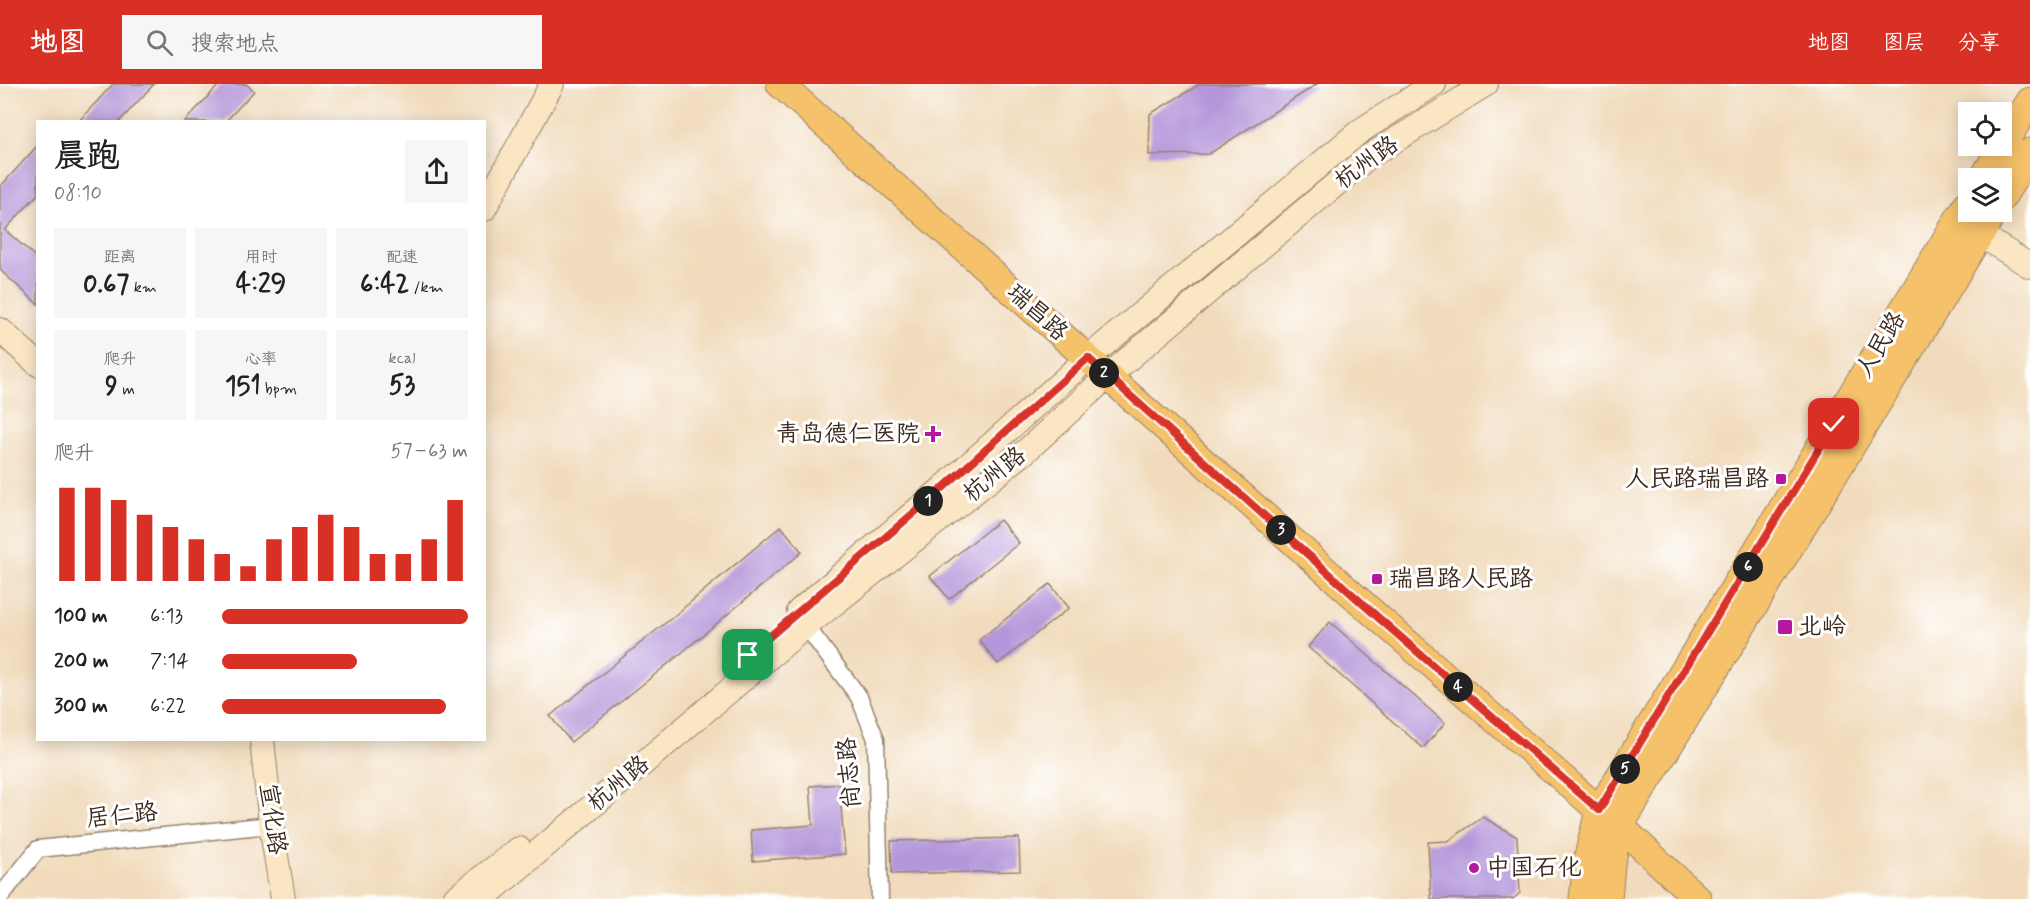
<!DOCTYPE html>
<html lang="zh">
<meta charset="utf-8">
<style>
body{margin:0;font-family:Mynerve,"LXGW WenKai TC",sans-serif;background:#f6f6f6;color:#222;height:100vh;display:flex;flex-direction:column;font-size:22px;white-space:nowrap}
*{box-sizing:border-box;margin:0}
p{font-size:20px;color:#767676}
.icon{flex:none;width:33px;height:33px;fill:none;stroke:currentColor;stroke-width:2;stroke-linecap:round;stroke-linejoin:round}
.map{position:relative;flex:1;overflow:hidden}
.drawer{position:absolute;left:36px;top:36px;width:450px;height:621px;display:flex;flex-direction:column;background:#fff;border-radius:0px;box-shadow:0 3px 15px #0003}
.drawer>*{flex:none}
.buttons{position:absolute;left:1958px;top:18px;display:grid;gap:12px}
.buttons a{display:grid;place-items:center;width:54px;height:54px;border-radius:0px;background:#fff;box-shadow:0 3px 15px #0003;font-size:30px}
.pin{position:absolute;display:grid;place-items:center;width:51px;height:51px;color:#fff;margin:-26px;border-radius:12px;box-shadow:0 3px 9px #0006}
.km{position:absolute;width:30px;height:30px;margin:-15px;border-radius:50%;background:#222;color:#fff;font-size:16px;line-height:30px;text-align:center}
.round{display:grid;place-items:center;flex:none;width:63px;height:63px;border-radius:0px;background:#f6f6f6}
.headline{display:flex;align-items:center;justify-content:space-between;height:102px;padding:0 18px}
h1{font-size:33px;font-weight:800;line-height:45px}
.figures{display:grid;grid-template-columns:repeat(3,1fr);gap:9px;height:102px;padding:6px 18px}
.figures div{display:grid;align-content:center;border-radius:0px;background:#f6f6f6;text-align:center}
.figures b{font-size:26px;font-weight:800}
.figures small{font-size:16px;font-weight:400}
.figures p{font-size:16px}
.chart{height:168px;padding:12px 18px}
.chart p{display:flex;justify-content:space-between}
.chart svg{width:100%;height:108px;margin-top:6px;stroke:#d93025;stroke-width:6}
ul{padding:0 18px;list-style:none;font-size:20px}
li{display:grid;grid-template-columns:96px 72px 1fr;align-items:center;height:45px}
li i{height:15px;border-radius:8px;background:#d93025}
header{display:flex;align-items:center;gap:36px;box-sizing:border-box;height:84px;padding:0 30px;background:#d93025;color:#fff}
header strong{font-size:28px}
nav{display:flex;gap:33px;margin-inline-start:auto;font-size:21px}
.search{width:420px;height:54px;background:#f6f6f6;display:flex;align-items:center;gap:15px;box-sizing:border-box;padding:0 21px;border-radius:0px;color:#767676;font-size:22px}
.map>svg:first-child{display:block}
.building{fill:#b496da}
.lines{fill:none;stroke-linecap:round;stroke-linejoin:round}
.street-casing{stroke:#96826d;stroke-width:19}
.secondary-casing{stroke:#96826d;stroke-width:26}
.primary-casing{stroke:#96826d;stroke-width:29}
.street{stroke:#fff;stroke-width:16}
.secondary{stroke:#fbe6c4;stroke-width:24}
.primary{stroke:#f5c16b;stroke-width:27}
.route-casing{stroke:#fff;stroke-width:12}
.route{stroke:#d93025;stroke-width:8}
.poi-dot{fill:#b5179e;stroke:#fff;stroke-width:2}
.labels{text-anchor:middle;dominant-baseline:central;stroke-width:6;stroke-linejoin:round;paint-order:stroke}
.street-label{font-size:24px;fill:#3b2a1e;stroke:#fff}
.poi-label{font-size:24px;fill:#3b2a1e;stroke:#fff;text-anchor:start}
</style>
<header>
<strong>地图</strong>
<div class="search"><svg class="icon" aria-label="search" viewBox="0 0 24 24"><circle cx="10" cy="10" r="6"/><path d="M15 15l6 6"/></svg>搜索地点</div>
<nav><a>地图</a><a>图层</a><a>分享</a></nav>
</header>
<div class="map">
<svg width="2030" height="815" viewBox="0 0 2030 815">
<rect width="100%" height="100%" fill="#fff"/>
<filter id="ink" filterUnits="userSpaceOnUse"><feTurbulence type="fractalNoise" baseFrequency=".0167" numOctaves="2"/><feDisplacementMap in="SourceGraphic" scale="12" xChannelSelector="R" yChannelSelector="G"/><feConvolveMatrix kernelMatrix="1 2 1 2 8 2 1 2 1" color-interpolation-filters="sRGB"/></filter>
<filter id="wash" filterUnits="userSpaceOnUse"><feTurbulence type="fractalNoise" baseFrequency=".008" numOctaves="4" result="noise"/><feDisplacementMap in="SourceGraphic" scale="24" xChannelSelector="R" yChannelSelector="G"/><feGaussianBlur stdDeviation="1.35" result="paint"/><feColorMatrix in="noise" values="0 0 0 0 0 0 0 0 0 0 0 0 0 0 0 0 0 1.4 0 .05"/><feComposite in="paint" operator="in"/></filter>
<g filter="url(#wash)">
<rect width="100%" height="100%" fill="#f1dbbc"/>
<g id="blocks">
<!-- building -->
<path class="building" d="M113 0H154L119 38H78Z
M220 0H246L254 7 225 38H184Z
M1200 0H1317L1209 70 1149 71 1150 30Z
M38 61V110L5 146 38 175V220L0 186V103Z
M1000 436 1019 459 949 515 930 492Z
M781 442 802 468 679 571 571 658 550 632 674 532Z
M1050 500 1069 524 998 580 979 556Z
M1330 538 1445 639 1423 664 1308 563Z
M839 700 845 770 753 777 751 746 813 741 810 702Z
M1483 733 1517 753 1520 809 1513 815H1431L1428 758 1448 757Z
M1019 754 1020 787 892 790 891 757Z"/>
</g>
</g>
<g filter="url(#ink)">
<use href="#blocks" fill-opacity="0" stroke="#96826d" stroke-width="1.5"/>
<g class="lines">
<!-- street casing -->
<g class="street-casing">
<path id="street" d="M806 542 859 613 876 655 880 815
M0 813 38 765 271 741"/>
</g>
<!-- secondary casing -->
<g class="secondary-casing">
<path id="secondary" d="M484 125 552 0
M1965 141 2030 182
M0 246 38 280
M799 527 944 403 1088 274 1360 47 1434 0
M262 656 271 741 283 815
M454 815 519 765
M482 815 806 542 1026 367 1108 292 1368 73 1486 0"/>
</g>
<!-- primary casing -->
<g class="primary-casing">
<path id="primary" d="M780 0 1381 536 1599 726 1620 742 1698 815
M1983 94 2030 17
M2001 115 2030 68
M1583 815 1587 777 1599 726 1968 119
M1608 815 1611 780 1620 742 1994 128"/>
</g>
<!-- street -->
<use href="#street" class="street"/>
<!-- secondary -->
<use href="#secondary" class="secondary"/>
<!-- primary -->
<use href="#primary" class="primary"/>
</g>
</g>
<g class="lines" filter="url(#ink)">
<!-- route casing -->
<g class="route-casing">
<path id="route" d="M748 571 944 403 1088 274 1381 536 1599 726 1834 340"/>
</g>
<!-- route -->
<use href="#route" class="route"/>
</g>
<!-- markers -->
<g class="poi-dot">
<path d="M930 341h6v6h6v6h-6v6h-6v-6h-6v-6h6z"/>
<rect x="1775" y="389" width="12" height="12" rx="3"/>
<rect x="1371" y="489" width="12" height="12" rx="3"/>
<rect x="1777" y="535" width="16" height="16" rx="3"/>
<circle cx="1474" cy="784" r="6"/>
</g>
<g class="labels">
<!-- street labels -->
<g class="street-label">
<text transform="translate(1367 79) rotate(-36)">杭州路</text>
<text transform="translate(1037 229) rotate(42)">瑞昌路</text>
<text transform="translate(1881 261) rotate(-59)">人民路</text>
<text transform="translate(995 391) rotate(-39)">杭州路</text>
<text transform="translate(850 689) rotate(-95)">尚志路</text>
<text transform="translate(619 700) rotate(-40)">杭州路</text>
<text transform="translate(122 732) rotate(-6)">居仁路</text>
<text transform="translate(272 735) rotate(82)">宣化路</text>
</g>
<!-- poi labels -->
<g class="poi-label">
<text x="920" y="350" text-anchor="end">青岛德仁医院</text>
<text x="1769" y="395" text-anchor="end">人民路瑞昌路</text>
<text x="1389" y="495">瑞昌路人民路</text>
<text x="1798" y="543">北岭</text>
<text x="1486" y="784">中国石化</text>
</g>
</g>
</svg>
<div class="buttons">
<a><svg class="icon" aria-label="locate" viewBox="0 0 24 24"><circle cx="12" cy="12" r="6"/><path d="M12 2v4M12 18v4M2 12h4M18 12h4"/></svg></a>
<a><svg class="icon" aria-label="layers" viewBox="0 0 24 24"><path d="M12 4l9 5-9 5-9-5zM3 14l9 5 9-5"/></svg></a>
</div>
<div class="pin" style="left:748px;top:571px;background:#1e9e55"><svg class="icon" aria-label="arrive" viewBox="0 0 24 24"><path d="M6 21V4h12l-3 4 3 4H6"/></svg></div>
<div class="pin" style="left:1834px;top:340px;background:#d93025"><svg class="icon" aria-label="check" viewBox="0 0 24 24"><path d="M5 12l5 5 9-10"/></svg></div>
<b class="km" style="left:928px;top:417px">1</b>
<b class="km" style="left:1104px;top:289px">2</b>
<b class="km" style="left:1281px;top:446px">3</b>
<b class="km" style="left:1458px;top:603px">4</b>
<b class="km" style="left:1625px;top:685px">5</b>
<b class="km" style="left:1748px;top:483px">6</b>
<section class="drawer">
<div class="headline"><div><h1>晨跑</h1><p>08:10</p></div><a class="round"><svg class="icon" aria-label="share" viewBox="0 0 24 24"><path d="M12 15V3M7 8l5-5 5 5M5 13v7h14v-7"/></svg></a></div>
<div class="figures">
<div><p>距离</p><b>0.67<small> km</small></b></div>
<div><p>用时</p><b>4:29</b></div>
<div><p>配速</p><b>6:42<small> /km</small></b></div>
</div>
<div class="figures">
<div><p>爬升</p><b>9<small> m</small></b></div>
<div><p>心率</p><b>151<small> bpm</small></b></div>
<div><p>kcal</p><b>53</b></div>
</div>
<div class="chart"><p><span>爬升</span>57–63 m</p>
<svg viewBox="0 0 160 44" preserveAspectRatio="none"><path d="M5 44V6M15 44V6M25 44V11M35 44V17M45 44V22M55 44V27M65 44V33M75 44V38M85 44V27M95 44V22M105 44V17M115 44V22M125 44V33M135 44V33M145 44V27M155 44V11"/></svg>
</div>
<ul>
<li><b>100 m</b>6:13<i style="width:100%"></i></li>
<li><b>200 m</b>7:14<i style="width:55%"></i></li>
<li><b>300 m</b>6:22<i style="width:91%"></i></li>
</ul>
</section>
</div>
